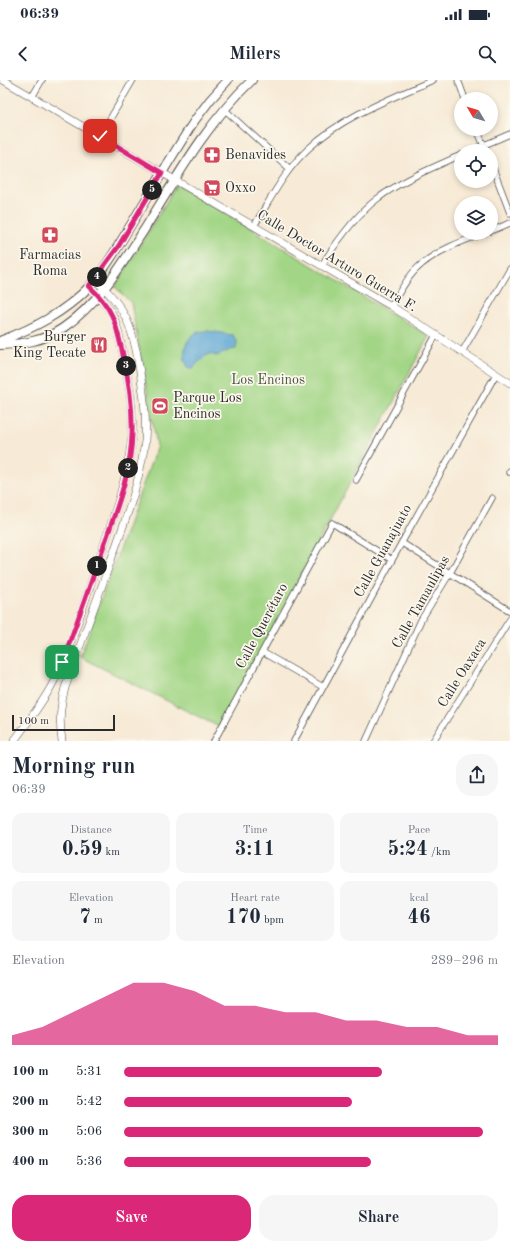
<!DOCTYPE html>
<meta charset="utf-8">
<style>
body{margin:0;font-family:"Old Standard TT",serif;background:#f6f6f7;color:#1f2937;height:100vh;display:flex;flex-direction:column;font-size:15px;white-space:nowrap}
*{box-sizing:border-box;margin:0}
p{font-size:13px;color:#747a83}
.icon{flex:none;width:22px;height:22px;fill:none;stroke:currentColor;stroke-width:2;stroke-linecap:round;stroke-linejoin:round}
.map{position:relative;height:661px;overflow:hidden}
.side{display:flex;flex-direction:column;background:#fff;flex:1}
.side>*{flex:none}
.needle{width:26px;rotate:308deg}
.controls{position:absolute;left:454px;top:12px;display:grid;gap:8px}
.controls a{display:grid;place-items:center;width:44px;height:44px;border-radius:50%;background:#fff;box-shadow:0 2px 6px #0003;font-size:20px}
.scale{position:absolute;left:12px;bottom:10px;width:103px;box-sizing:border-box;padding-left:4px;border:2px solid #2b2b2b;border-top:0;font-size:11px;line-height:14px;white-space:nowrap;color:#2b2b2b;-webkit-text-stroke:3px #fbf7ec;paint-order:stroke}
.pin{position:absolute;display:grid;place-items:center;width:34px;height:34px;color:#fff;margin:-17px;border-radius:8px;box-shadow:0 2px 6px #0006}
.km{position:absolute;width:20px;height:20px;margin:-10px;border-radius:50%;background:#222;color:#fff;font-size:11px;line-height:20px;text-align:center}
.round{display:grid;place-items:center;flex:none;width:42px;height:42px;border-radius:16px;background:#f6f6f7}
.summary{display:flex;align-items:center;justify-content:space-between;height:68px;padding:0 12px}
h1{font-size:22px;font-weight:600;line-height:30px}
.stats{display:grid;grid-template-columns:repeat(3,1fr);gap:6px;height:68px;padding:4px 12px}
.stats div{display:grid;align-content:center;border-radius:10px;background:#f6f6f7;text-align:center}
.stats b{font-size:20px;font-weight:600}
.stats small{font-size:11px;font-weight:400}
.stats p{font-size:11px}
.chart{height:112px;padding:8px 12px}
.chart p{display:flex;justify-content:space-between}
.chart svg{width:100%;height:72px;margin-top:4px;fill:#db2777;opacity:.7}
.cta{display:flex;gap:8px;margin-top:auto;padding:8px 12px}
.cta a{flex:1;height:46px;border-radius:16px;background:#db2777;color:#fff;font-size:16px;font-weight:600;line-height:46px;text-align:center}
.cta a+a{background:#f6f6f7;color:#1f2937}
ul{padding:0 12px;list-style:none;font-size:13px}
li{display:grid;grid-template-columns:64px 48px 1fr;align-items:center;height:30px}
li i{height:10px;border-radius:5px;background:#db2777}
.status{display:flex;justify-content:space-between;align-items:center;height:28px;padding:0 20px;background:#fff;direction:ltr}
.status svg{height:11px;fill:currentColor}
header{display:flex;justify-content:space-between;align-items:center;height:52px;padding:0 12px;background:#fff;font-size:18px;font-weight:600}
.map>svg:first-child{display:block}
.green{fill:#a2d585;stroke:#668058}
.water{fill:#5ca6d4;stroke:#446880}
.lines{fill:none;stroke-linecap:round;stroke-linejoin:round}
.minor-casing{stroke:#4a4845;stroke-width:7}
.tertiary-casing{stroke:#4a4845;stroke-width:8}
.secondary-casing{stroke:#4a4845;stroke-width:10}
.minor{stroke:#fff;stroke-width:5.5}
.tertiary{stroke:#fff;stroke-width:7}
.secondary{stroke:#fff;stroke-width:8}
.route-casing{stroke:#fff;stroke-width:8}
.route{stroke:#db2777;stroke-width:5}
.labels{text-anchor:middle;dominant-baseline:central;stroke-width:3.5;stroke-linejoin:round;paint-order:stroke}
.poi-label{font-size:14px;fill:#2b2b2b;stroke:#fbf7ec;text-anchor:start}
.street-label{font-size:14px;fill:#2b2b2b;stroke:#fbf7ec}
.park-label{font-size:14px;fill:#495642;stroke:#fbf7ec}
</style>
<div class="status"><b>06:39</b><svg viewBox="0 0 49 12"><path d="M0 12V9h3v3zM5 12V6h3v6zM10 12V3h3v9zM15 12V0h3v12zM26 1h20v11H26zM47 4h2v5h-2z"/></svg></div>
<header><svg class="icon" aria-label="back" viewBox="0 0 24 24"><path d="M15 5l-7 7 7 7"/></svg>Milers<svg class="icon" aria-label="search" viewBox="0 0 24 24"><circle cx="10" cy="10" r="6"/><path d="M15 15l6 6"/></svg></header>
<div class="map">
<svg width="510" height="661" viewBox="0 0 510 661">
<rect width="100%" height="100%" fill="#fbf7ec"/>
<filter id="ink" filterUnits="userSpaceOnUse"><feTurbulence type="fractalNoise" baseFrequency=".025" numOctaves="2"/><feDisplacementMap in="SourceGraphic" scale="8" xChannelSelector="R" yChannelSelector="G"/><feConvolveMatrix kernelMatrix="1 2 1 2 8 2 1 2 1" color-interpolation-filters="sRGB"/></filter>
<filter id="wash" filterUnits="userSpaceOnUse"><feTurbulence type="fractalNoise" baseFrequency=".012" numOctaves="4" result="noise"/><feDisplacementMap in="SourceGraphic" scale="16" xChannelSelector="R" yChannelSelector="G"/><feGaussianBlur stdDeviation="0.9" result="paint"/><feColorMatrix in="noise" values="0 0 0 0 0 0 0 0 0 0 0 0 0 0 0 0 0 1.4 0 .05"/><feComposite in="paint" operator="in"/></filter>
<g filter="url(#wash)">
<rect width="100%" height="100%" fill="#f7ead6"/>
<!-- green -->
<path class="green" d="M177 104 429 256 219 647 80 577 157 366 131 223 115 207Z"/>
<!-- water -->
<path class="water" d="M208 251 233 255 237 263 236 269 230 270 217 276 210 274 204 277 193 288H189C180 276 185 257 198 252 201 251 205 251 208 251Z"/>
</g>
<g filter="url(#ink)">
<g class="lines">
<!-- minor casing -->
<g class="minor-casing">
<path id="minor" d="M458 0 465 19
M32 17 42 0
M224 29 290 89
M477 49 486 71
M100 56 133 0
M470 71 510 54
M491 83 510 133
M254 146C270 120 285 90 308 69 343 36 390 19 433 0
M491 151 510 143
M322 185C337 161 354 137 377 119 402 100 432 88 461 75
M391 226C400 212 408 195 422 184 440 169 463 161 485 153
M462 272 510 189
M509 392 510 391
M356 400 436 255
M402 463 510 531
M262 572 323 607
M214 661 332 443 392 480
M294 661 392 480 496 294
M366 661 421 540 450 493 492 418
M433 661 510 539"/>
</g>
<!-- tertiary casing -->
<g class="tertiary-casing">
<path id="tertiary" d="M3 0 391 226 510 303
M14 661C27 643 42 624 53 603 72 564 85 520 99 479 113 439 128 398 132 356 134 327 128 297 122 269 119 257 118 245 112 234 106 223 98 215 89 206
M62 661C59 641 60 627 65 608 80 565 96 523 111 480 125 441 140 403 145 361 147 335 143 311 139 286 133 248 125 225 95 200"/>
</g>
<!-- secondary casing -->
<g class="secondary-casing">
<path id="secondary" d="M0 261C34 248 64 233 90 206 108 186 121 161 135 138 155 105 174 72 195 40L210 20 228 0
M0 265C23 264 44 261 63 248 99 223 121 186 144 150 177 97 206 44 252 0"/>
</g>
<!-- minor -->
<use href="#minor" class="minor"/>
<!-- tertiary -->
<use href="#tertiary" class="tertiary"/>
<!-- secondary -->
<use href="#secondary" class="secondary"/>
</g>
</g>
<g class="lines" filter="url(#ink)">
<!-- route casing -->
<g class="route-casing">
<path id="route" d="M62 582C76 546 88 510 101 474 114 435 131 395 132 354 133 327 129 301 123 275 116 244 114 229 89 206L118 167 162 93 100 56"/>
</g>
<!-- route -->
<use href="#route" class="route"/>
</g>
<!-- icons -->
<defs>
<g id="pharmacy-square" transform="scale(0.9)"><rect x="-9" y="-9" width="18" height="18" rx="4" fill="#d1495b" stroke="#fbf7ec"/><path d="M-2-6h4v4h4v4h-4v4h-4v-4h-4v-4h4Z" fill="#fff"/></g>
<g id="supermarket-square" transform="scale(0.9)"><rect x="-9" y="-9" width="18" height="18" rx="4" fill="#d1495b" stroke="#fbf7ec"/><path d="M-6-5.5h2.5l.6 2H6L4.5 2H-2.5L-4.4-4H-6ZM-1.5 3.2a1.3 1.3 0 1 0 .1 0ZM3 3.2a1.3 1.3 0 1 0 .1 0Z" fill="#fff"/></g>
<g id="restaurant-square" transform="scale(0.9)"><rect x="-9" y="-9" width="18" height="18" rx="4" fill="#d1495b" stroke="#fbf7ec"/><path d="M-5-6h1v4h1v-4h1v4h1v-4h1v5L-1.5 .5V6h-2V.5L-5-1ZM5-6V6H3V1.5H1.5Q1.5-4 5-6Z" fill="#fff"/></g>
<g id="stadium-square" transform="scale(0.9)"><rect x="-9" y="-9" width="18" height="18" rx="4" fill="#d1495b" stroke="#fbf7ec"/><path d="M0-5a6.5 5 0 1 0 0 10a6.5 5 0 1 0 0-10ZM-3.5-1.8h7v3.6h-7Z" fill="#fff"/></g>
</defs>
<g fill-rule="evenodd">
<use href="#pharmacy-square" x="212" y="75"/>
<use href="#supermarket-square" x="212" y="108"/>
<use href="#pharmacy-square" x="50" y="155"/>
<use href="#restaurant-square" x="99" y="265"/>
<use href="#stadium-square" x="160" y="326"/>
</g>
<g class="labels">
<!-- poi labels -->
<g class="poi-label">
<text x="225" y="75">Benavides</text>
<text x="225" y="108">Oxxo</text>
<text x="50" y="175" text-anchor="middle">Farmacias<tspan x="50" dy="16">Roma</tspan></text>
<text x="86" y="257" text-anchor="end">Burger<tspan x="86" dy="16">King Tecate</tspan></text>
<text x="173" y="318">Parque Los<tspan x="173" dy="16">Encinos</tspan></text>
</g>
<!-- street labels -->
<g class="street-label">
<text transform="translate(337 181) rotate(31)">Calle Doctor Arturo Guerra F.</text>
<text transform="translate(383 471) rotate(-61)">Calle Guanajuato</text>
<text transform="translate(421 522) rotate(-61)">Calle Tamaulipas</text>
<text transform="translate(262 546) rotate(-62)">Calle Querétaro</text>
<text transform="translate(462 593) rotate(-58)">Calle Oaxaca</text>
</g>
<!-- park labels -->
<g class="park-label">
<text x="268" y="300">Los Encinos</text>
</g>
</g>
</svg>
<div class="controls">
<a><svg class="needle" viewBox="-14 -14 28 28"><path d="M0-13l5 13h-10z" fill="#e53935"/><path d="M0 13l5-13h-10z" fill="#747a83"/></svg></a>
<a><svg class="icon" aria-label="locate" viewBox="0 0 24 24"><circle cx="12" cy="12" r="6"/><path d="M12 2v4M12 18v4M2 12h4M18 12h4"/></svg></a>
<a><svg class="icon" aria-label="layers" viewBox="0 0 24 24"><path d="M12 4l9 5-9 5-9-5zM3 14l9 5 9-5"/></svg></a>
</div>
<div class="scale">100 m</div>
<div class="pin" style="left:62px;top:582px;background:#1e9e55"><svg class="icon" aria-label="arrive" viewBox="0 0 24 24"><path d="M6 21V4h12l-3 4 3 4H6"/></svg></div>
<div class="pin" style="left:100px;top:56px;background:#d93025"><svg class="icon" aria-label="check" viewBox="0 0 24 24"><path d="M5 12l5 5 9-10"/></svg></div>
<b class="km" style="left:97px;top:486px">1</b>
<b class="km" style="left:128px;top:388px">2</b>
<b class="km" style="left:126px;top:286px">3</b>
<b class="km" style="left:97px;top:197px">4</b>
<b class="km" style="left:152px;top:110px">5</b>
</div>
<section class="side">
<div class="summary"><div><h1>Morning run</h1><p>06:39</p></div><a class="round"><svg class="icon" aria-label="share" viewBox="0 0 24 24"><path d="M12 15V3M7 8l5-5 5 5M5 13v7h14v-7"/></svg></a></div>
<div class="stats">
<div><p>Distance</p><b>0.59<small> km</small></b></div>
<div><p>Time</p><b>3:11</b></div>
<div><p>Pace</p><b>5:24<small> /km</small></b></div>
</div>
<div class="stats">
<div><p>Elevation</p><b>7<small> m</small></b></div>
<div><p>Heart rate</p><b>170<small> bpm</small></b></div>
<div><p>kcal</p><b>46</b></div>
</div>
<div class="chart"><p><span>Elevation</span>289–296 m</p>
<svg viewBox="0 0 160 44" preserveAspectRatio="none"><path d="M0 44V38L10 33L20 24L30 15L40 6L50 6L60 11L70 20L80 20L90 24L100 24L110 29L120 29L130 33L140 33L150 38L160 38V44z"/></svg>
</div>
<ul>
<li><b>100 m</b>5:31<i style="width:69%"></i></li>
<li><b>200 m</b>5:42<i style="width:61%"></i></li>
<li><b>300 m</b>5:06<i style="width:96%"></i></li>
<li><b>400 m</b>5:36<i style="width:66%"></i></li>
</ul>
<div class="cta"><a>Save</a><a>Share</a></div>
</section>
